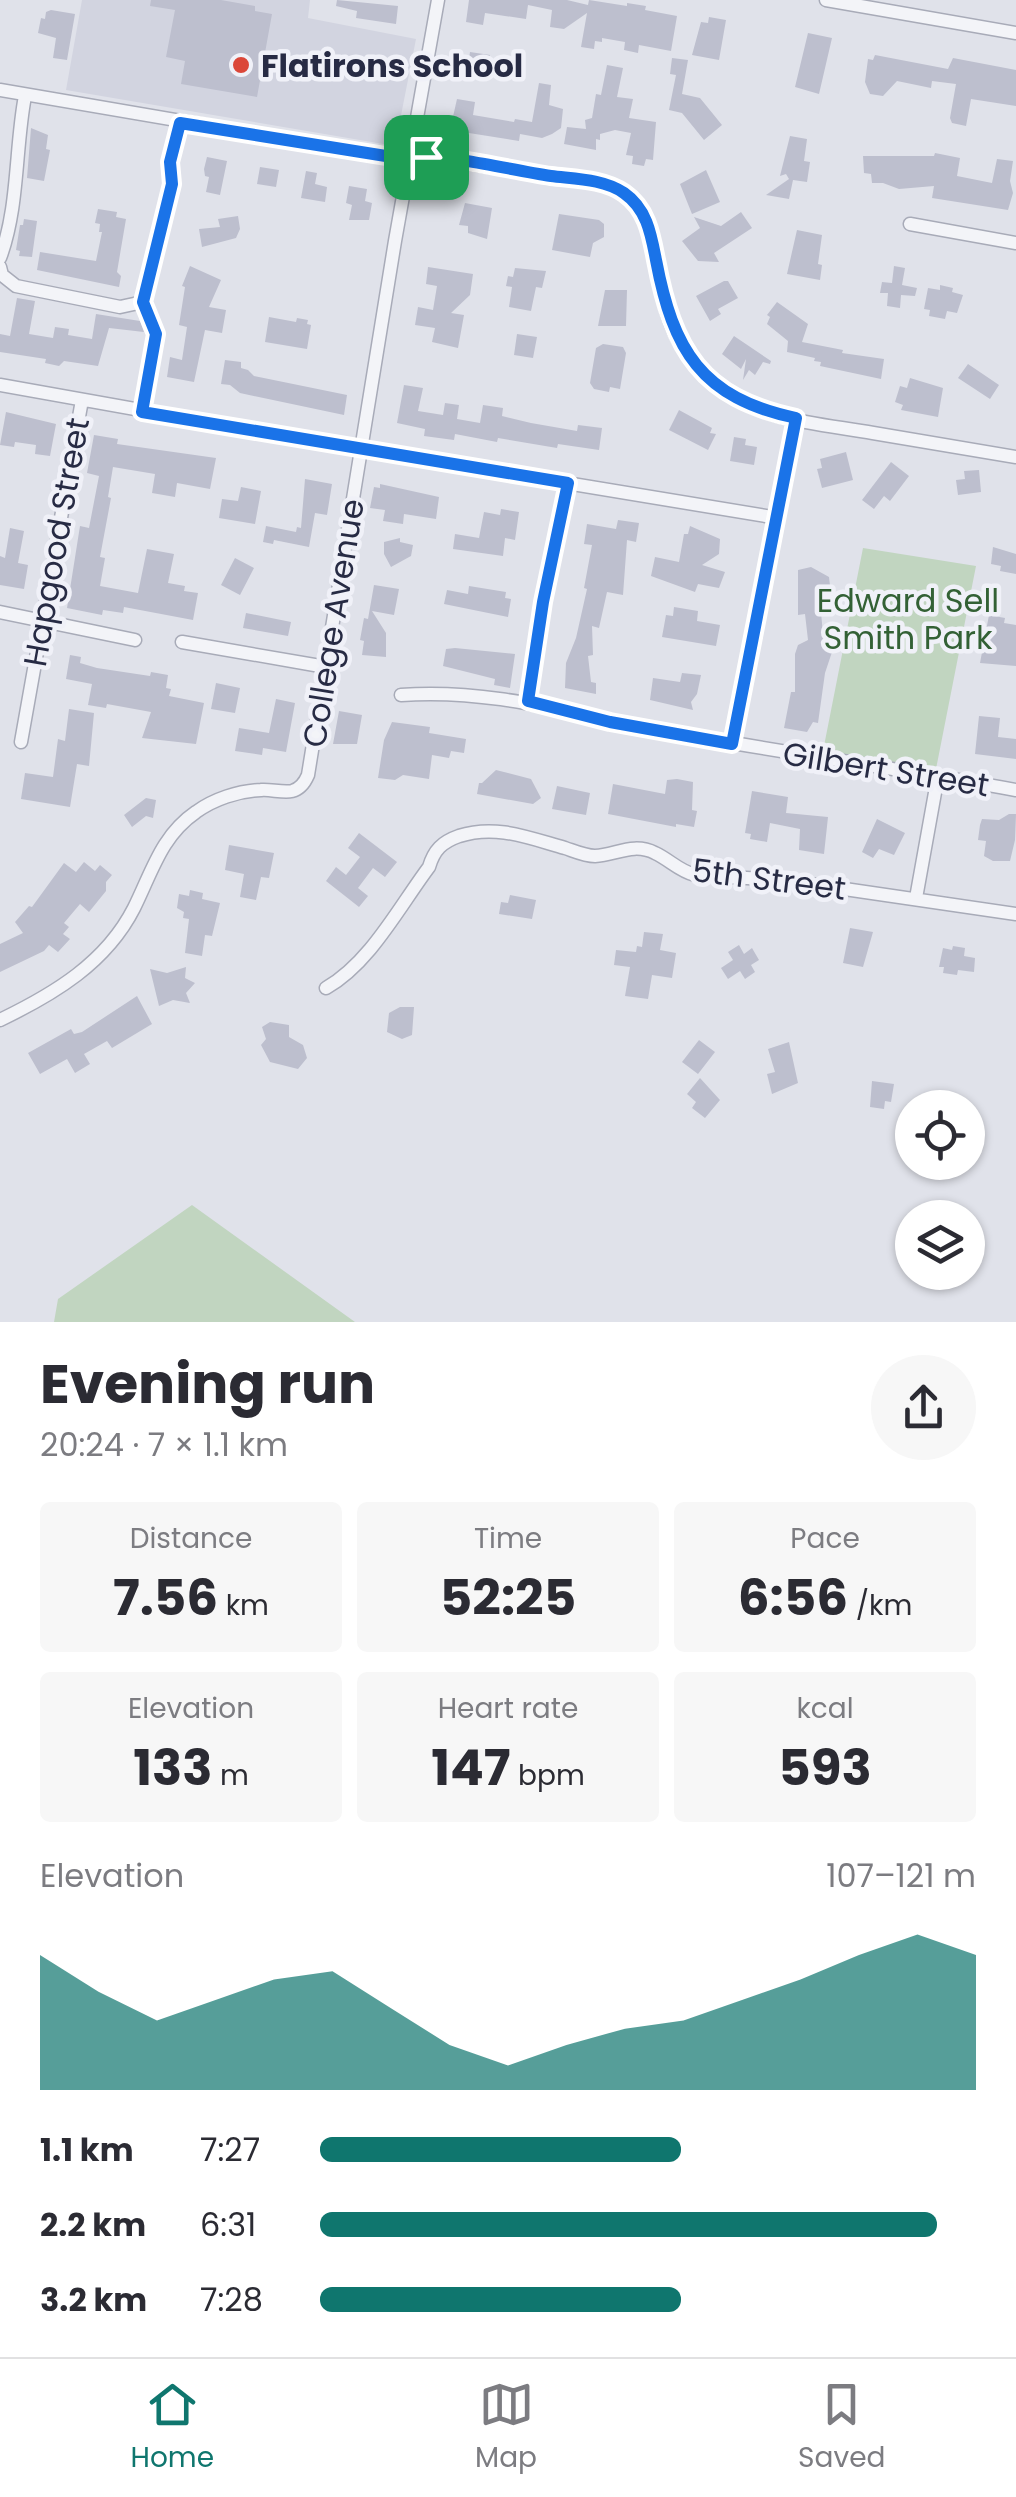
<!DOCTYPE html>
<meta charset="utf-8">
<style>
body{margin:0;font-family:Poppins,sans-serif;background:#f7f7f7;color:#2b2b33;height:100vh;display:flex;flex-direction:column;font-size:38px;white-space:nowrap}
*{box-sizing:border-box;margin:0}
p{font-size:32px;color:#7c7c81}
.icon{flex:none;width:55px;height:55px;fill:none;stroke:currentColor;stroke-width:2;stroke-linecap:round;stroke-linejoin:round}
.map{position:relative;height:1322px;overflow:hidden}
.panel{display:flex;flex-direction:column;background:#fff;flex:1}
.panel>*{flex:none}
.controls{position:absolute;left:895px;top:1090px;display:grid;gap:20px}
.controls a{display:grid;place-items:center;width:90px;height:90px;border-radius:50%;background:#fff;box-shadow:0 2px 8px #0004;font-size:50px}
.pin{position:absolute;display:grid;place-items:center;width:85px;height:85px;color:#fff;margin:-42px;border-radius:20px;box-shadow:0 5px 15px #0006}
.round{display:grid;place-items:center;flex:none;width:105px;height:105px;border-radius:52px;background:#f7f7f7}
.overview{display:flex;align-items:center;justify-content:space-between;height:170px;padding:0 40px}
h1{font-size:55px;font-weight:700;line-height:75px}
.figures{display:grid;grid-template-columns:repeat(3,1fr);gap:15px;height:170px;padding:10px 40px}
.figures div{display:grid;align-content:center;border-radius:10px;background:#f7f7f7;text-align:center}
.figures b{font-size:50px;font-weight:700}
.figures small{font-size:28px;font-weight:400}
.figures p{font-size:28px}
.chart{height:280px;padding:20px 40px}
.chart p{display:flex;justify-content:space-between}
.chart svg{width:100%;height:180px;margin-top:10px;fill:#0f766e;opacity:.7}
ul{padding:0 40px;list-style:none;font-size:32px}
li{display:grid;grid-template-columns:160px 120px 1fr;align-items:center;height:75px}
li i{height:25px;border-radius:12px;background:#0f766e}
.menu{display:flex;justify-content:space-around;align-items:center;height:140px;border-top:2px solid #e1e1e2;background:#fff;font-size:28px;color:#7c7c81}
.menu a{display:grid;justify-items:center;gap:5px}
.menu .on{color:#0f766e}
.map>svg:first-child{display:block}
.built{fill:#d2d4e0}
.green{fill:#c1d5c0}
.building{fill:#bdbfce}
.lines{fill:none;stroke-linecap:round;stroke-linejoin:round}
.minor-casing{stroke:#a8abb8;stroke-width:15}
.minor{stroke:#f3f4f8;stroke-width:12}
.route-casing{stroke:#fff;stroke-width:20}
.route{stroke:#1a73e8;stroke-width:12}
.poi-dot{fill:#db4739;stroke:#f0f1f8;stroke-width:4}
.labels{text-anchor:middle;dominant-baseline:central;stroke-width:9;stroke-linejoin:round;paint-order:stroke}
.poi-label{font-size:32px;font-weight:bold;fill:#272b44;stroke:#f0f1f8;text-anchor:start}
.street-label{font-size:32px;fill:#272b44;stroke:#f0f1f8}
.park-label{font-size:32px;fill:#336135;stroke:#f0f1f8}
</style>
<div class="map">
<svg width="1016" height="1322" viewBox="0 0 1016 1322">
<rect width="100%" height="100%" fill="#e0e2ea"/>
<!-- built -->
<path class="built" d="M82 0H310L308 18 416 39 395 146 66 90Z"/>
<!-- green -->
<path class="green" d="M863 548 976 566 936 769 823 751Z
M192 1205 355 1322H54L58 1299Z"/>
<!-- building -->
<path class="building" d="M151 0H221L255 6V11L272 14 257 97 181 84 185 61 166 57 175 10 150 6Z
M337 0 398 6 396 24 356 18 357 11 336 6Z
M469 0H567L588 5 589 0 627 6V3L646 6 645 10 677 16 671 51 639 45 638 53 624 50 625 42 602 38V42L595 41 594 49 581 47 587 13 564 29 550 27 552 10 528 5 526 19 485 13 483 25 466 22Z
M51 10 75 14 67 60 53 58 56 38 38 33 41 18 45 19 46 12Z
M709 17 726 20 719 60 692 55 701 22 708 23Z
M808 33 832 38 819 94 795 87Z
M470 52 490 55 487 73 467 71Z
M875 55 948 69 953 58 1016 70V106L971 99 966 126 952 123 950 118 956 84 932 81 931 88 897 81 883 96 870 94 865 82 868 59 873 60Z
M672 58 688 60 682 94 700 98 722 125 704 140 682 113 669 110 676 75 670 74Z
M607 65 623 68 617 97 633 99 629 118 656 122 653 160 646 159 644 166 632 164 633 156 626 155 631 133 615 130 600 134V140L596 139V150L564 144 567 127 586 129 585 120 592 118 596 94 601 95Z
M539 83 551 85 549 105 563 109 561 128 552 134 542 138 520 134 519 141 450 130 457 99 475 102 473 115 514 122 515 119 532 122Z
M31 128 48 135 46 149 50 150 44 181 27 178Z
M790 136 807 139 804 161 810 162 807 182 793 180 789 199 766 195 789 179 786 174 780 176Z
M935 153 960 158 957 176 992 183 997 159 1013 161 1010 181 1013 193 1008 210 932 198 934 186 899 189 883 183H872L871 174 864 173 863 156H934Z
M207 157 227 161 220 195 206 192 209 177 205 176 204 169Z
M260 167 279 170 276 187 257 184Z
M706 170 720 202 692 214 680 184Z
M306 171 317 173 315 184 327 187 325 202 301 198Z
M349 186 367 189 365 201 372 203 369 220H349L352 205 346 203Z
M465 203 492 208 487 239 468 233V226L459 225Z
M98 209 117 212 116 217 126 219 117 272 121 276 119 287 37 270 40 252 96 261 102 232H99L100 224 95 223Z
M741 212 752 228 714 253 719 262 698 261 682 241 700 228 694 217 721 226Z
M559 214 599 220 604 224V237L593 243 590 257 552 250Z
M238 216 240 229 236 238 202 247 199 229 220 227 218 219Z
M24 219 37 221 32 257 19 256 20 251 16 250 20 225H23Z
M797 230 822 235 818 264 822 265 820 280 787 274Z
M190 266 221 280 209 307 226 310 222 333 205 330 194 382 167 377 170 357 182 360 187 327 179 325 185 287 182 286Z
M894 266 905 268 902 285 917 288 915 296 901 295 900 308 887 306 888 293H880L882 282 892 283Z
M428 267 473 274 470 295 451 313 464 315 458 348 432 342 435 328 415 325 418 307 433 310 437 286 426 284Z
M515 268 546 271 542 288 536 287 531 311 509 307 512 287 506 286 508 276 513 277Z
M724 281H728L738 298 718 309 721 314 710 321 696 296Z
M940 285 953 288 952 292 963 295 957 313 947 311 945 319 929 316 930 310 924 309 928 288 940 290Z
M605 290H627L626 326H598Z
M17 298 35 301 29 334 53 338 55 327 69 329 68 335 92 339 96 314 140 321 144 332 109 328 98 366 64 361 59 366 45 363 46 359 0 352V334L10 336Z
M777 302 808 324 802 342 843 350 842 353 884 359 881 379 820 366 821 362 814 361 815 358 787 352 788 341 767 324 770 317 767 315Z
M269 317 296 322 297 318 308 320 307 324 311 325 307 349 265 342Z
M517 334 537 337 533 358 514 355Z
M734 336 771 361 770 364 763 362 755 375 749 370 743 380 746 359 741 369 722 354Z
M603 344 623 347 626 353 620 389 610 387 609 392 594 389 590 383 596 348Z
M225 360 241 362V368L248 370 254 376 347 395 344 415 240 393 230 385 221 384Z
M968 364 999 385 990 399 958 378Z
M910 378 943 388 938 417 901 410 903 405 895 402 900 386 907 388Z
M404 385 423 388 418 411 443 415 445 403 459 405 457 419 480 423 483 405 503 408 502 416 531 423 577 431 578 425 602 428 599 450 558 444 557 448 498 438 497 442 455 434 454 440 424 436 425 429 397 423Z
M679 410 712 428 710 433 716 434 708 450 669 430Z
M6 412 56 424 50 456 35 454 36 445 15 442 14 447 0 445Z
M94 435 118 439 117 444 216 458 210 489 177 483 175 497 152 493 155 474 113 467 108 497 111 498 100 557 105 558 100 586 138 593 147 549 174 554 168 583 185 586 184 591 198 593 193 620 124 607 123 613 103 610 102 615 67 608 80 526 89 528 99 476 87 473Z
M734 437 746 439 745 445 757 447 754 465 730 461Z
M846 452 853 480 822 488 817 469 822 468 820 459Z
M891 462 909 476 890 501 884 496 874 509 862 500Z
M979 470 981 492 958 495 956 480 965 479 964 471Z
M305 479 332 484 327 515 315 513 309 547 274 540 273 544 263 542 266 526 296 532 297 527 301 528Z
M380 484 439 497 436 519 404 514 403 524 383 521 385 510 370 508 374 487 380 488Z
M241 487 261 491 255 524 219 518 222 499 238 501Z
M501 509 519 512 515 540 505 538 503 556 453 549 455 534 479 538 484 512 500 515Z
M618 520 639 523 636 542 627 540 623 595 607 592 599 628 592 626 593 655 588 656 591 682 596 683V694L565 688 566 663 576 638 587 589 584 588 592 545 584 544 587 524 616 529Z
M690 526 720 539 719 554 702 565 725 572 719 588 698 584 695 592 651 576 655 557 679 562 684 534H688Z
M10 528 24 531 18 563 28 565 24 589 0 585V556L5 558Z
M400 538V542L413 545 411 556 391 567 384 554V542Z
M993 547 1016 554V574L1000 571 1001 566 991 564Z
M235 558 254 568 240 595 221 585Z
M811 567 829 577 833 611 821 612 824 646 833 649 825 673 818 723 813 722 807 732 784 728 791 692H795V654L798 645 808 640 805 614 798 615V570Z
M374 585 399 589 394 615 372 611 386 633V657L362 655 364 641 360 640 364 618 368 619Z
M469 586 506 592 505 598 511 599 508 617 444 604 447 590 468 594Z
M674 607 698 611 697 621 720 625 716 646 662 637 666 615 673 616Z
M246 613 291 622 288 636 243 628Z
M989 615 1005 618 1004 623 1016 625V666L980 663Z
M455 648 515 654 510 688 494 685 495 679 443 666 446 649Z
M70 655 81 657 80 663 97 668 150 676 151 672 168 675 166 688 171 689 169 696 204 703 196 744 142 738 151 712 107 704 106 708 88 705 92 684 66 679Z
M682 673 701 675 697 694 691 702 693 710 650 700 653 678 680 682Z
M216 683 240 688 235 713 211 709Z
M276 699 295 703 286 752 263 748 262 755 235 751 239 728 269 733Z
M69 709 94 713 89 766 77 764 70 807 21 799 25 773 53 777 58 739 65 741Z
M339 711 362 715 357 744H333Z
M979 716 1000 718 998 737 1016 739V759L975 754Z
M392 722 430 727 429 733 466 739 464 753 451 751 449 758 432 755 429 779 403 775 395 780 378 778 384 740Z
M496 770 531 779 541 798 533 804 477 794 479 783H482Z
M677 779 693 782 692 810 697 811 694 827 676 824V827L608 814 613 784 665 794 667 780Z
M557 786 590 793 586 815 552 809Z
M752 791 788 797 786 813 828 817 824 854 799 850 800 829 770 823 767 842 750 839 751 834 745 833Z
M146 798 156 800 153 818 146 816 132 827 124 815Z
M1009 814H1016L1015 840 1010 861H993L984 856 986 841 978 840 980 825 982 819 999 820Z
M877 819 905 833 894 855 879 849 873 858 862 852Z
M359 833 397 862 385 877 373 868 358 888 368 896 359 907 326 881 336 867 346 875 360 857 348 848Z
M229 845 274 853 269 878 261 877 256 900 240 897 244 874 225 870Z
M84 862 95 871 100 865 112 875 106 882V891L89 912 80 904 64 923 69 927 63 934 70 939 58 952 49 945 44 951 0 972V944L23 933 15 922 29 906 32 907 64 863 76 872Z
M190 890 203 893 202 899 220 903 212 936 205 935 202 956 185 953 189 919 183 918 184 912 177 908 179 894 189 896Z
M510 895 536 900 532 919 499 914 501 902 508 903Z
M850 928 873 932 863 967 843 963Z
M644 932 663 934 660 950 676 953 672 978 652 975 648 999 625 996 630 967 614 965 616 950 636 952 637 946 642 947Z
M739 945 744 954 752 948 759 960 751 965 755 972 745 979 740 971 728 979 721 968 733 960 728 952Z
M953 946 965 948 964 956 975 958 974 972 958 970 957 975 943 973 944 967H939L943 948 952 950Z
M186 967 185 978 195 983 186 993 190 1003 173 1000 159 1006 150 969 167 973Z
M137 996 152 1024 112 1048 107 1041 84 1054 90 1064 75 1073 67 1059 40 1074 28 1053 71 1029 74 1034 82 1032Z
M400 1007H414L412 1035 402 1039 387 1032 389 1013Z
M270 1022 289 1025V1037L303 1045 307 1058 298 1069 270 1062 261 1045 266 1039 262 1027Z
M699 1040 715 1052 698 1074 682 1062Z
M789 1042 798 1083 772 1094 767 1074 775 1072 768 1049Z
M700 1078 720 1100 705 1118 692 1108 696 1102 687 1094Z
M872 1081 894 1084 891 1102 885 1101 884 1109 870 1107Z"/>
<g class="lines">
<!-- minor casing -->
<g class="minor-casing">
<path id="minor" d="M826 0 1016 33
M0 90 392 157H424L605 184C666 210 650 270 670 322 680 348 698 371 720 388 761 421 823 424 873 433 920 441 968 449 1016 457
M910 224 1016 243
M0 258C19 207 15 148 25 96
M0 267 2 275 16 286 120 307 143 302
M0 385 348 447 778 518
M142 412 156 334 143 302 171 184 170 162 180 123
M0 612 135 640
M182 642 326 667
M401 695C491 688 576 715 663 731 781 752 899 769 1016 790
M529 701 543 602 567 483
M21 742 82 400
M732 744 795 418
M916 898 938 776
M326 988C370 963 399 907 429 867 434 850 442 842 459 836 496 824 529 838 565 848 574 851 585 856 595 856 616 855 633 842 655 853 670 860 679 871 695 875L783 880 1016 914
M0 1020C54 994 106 963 134 908 152 872 161 836 196 812 214 799 238 791 261 790 270 789 283 793 292 791 300 789 305 782 308 775L395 241 438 0"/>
</g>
<!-- minor -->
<use href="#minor" class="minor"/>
</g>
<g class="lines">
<!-- route casing -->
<g class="route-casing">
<path id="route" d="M180 123 392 157C402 158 412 157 422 157 462 157 510 170 551 176 575 179 604 179 624 193 647 209 651 234 656 260 673 350 701 398 796 418L732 744 610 722 528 701 543 602 568 483 142 412 156 334 143 302 172 184 170 162Z"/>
</g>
<!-- route -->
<use href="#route" class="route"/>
</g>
<!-- markers -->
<circle class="poi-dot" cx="241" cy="65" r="10"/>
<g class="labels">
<!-- poi labels -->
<g class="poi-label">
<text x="261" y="65">Flatirons School</text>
</g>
<!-- street labels -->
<g class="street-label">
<text transform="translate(56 542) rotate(-80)">Hapgood Street</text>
<text transform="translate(333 623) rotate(-81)">College Avenue</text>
<text transform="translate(886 769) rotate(9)">Gilbert Street</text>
<text transform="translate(769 879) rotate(7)">5th Street</text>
</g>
<!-- park labels -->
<g class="park-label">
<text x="908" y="600">Edward Sell<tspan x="908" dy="37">Smith Park</tspan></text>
</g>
</g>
</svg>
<div class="controls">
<a><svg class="icon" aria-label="locate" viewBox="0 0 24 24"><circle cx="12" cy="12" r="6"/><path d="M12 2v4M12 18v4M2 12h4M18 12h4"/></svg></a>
<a><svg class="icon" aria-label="layers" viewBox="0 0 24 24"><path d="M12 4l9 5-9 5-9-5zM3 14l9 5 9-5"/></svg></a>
</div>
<div class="pin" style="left:426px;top:157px;background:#1e9e55"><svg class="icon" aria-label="arrive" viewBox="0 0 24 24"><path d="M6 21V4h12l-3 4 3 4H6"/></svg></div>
</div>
<section class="panel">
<div class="overview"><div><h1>Evening run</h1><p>20:24 · 7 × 1.1 km</p></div><a class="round"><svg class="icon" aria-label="share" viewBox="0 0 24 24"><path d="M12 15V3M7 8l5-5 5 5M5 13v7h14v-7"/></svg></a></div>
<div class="figures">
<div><p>Distance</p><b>7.56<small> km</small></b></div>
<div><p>Time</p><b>52:25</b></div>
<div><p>Pace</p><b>6:56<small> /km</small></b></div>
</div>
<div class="figures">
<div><p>Elevation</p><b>133<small> m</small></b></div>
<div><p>Heart rate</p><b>147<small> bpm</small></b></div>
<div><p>kcal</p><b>593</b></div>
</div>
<div class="chart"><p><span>Elevation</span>107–121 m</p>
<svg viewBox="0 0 160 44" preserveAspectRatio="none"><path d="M0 44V11L10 20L20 27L30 22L40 17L50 15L60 24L70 33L80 38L90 33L100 29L110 27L120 22L130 17L140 11L150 6L160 11V44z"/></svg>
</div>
<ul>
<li><b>1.1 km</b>7:27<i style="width:55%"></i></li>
<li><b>2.2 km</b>6:31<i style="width:94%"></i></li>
<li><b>3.2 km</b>7:28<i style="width:55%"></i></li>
</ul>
</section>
<nav class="menu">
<a class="on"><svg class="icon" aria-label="home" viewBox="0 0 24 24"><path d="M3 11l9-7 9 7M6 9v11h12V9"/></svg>Home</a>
<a><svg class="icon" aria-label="map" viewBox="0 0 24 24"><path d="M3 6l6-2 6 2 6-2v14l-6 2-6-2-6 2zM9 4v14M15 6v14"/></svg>Map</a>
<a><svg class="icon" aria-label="saved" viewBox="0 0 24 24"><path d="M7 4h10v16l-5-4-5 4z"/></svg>Saved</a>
</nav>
